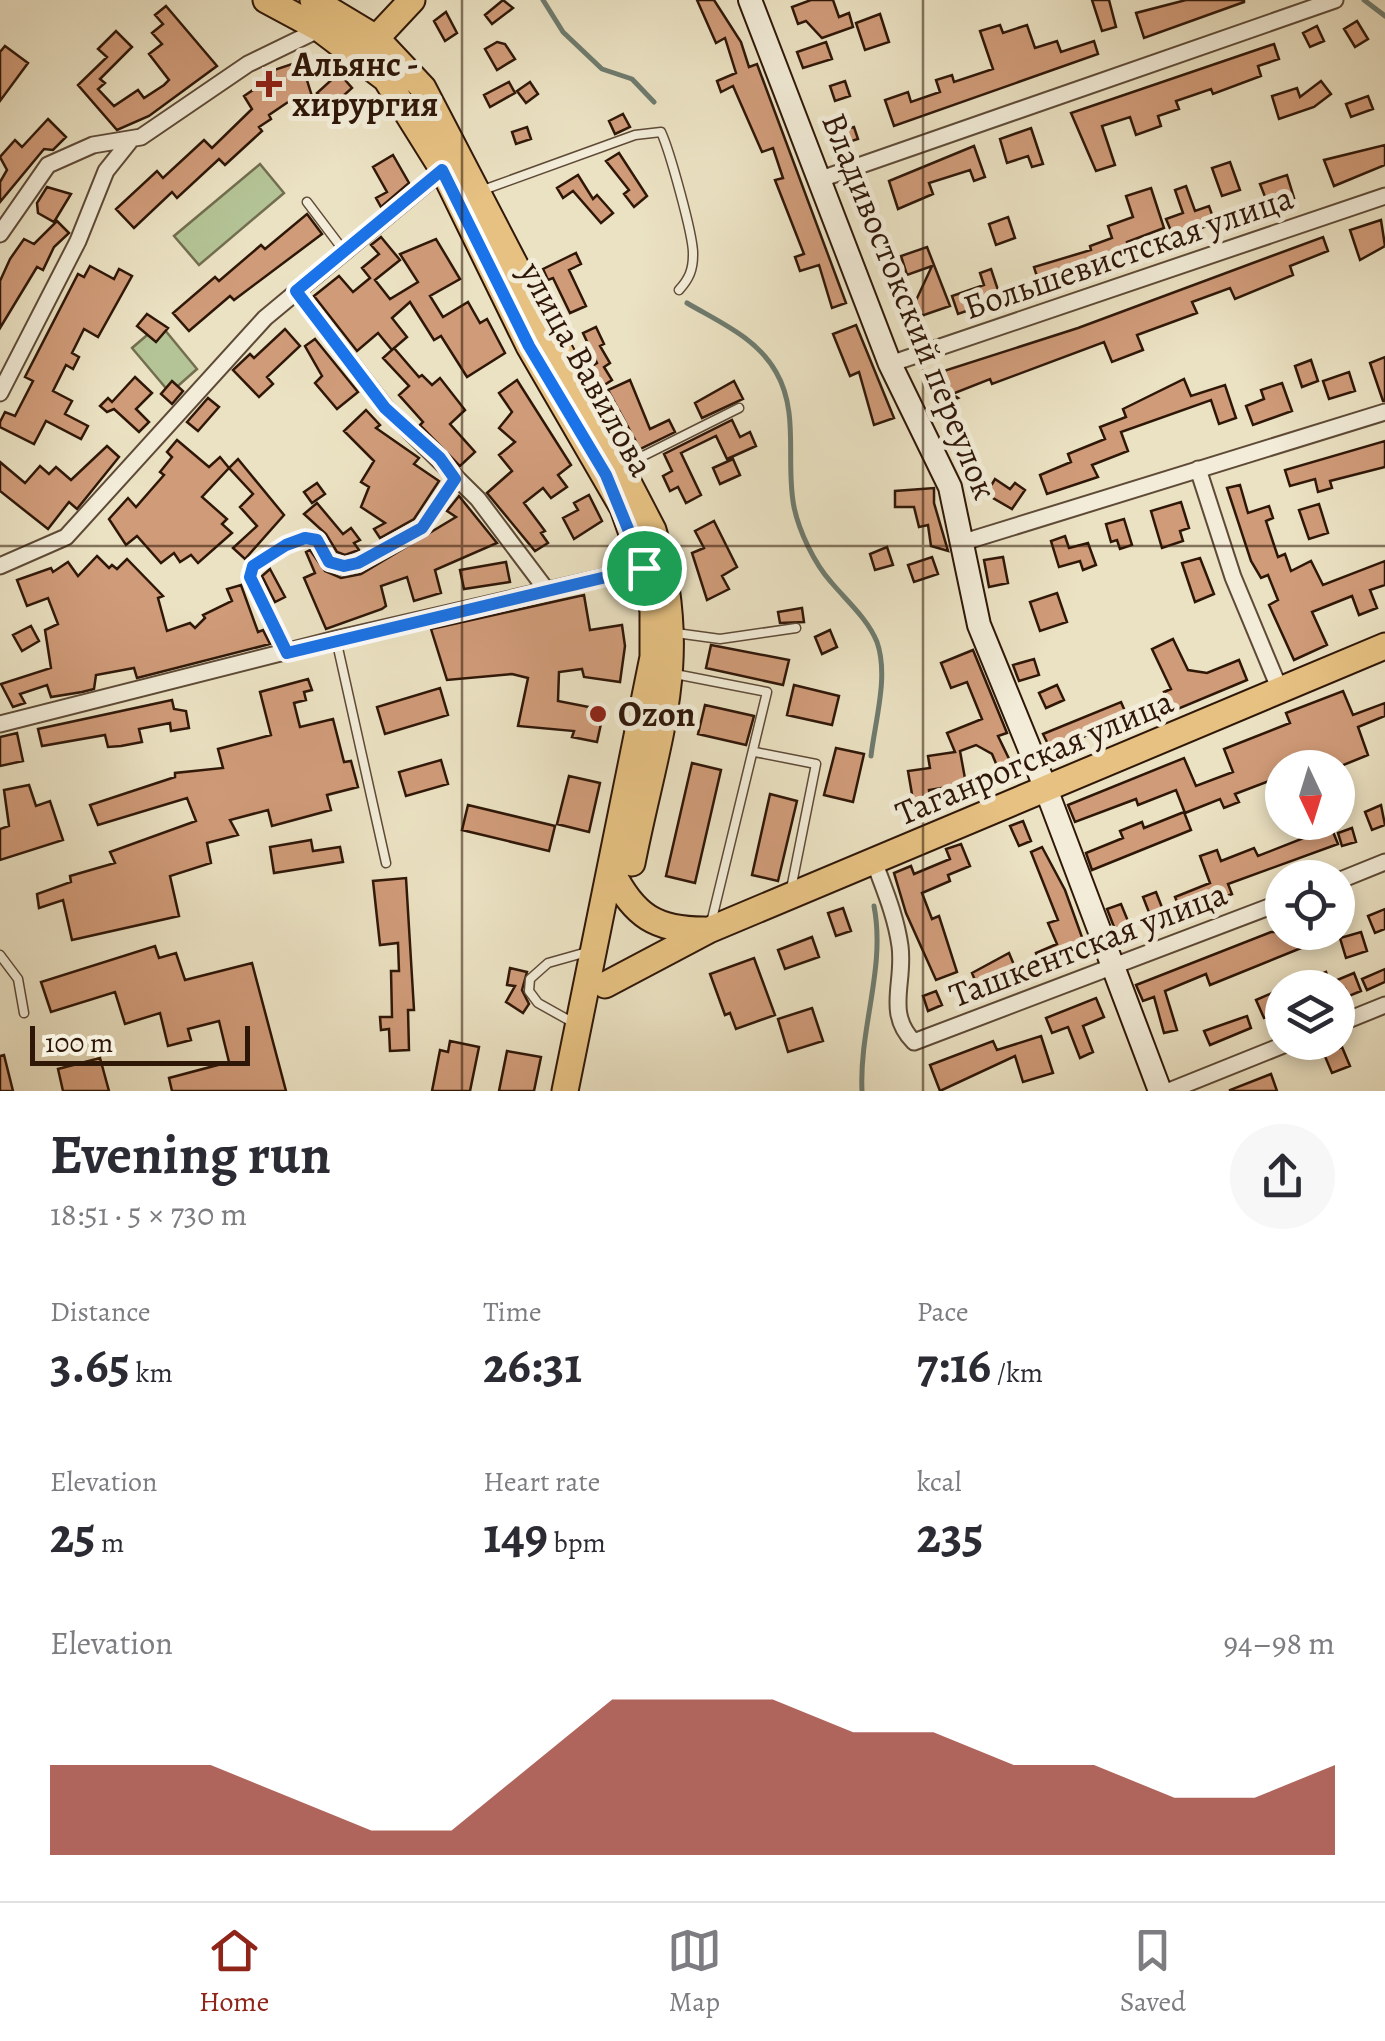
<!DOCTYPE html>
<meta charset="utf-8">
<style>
body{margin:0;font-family:Alegreya,serif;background:#f7f7f7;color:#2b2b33;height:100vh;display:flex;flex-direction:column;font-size:38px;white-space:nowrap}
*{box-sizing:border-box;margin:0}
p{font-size:32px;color:#7c7c81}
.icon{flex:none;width:55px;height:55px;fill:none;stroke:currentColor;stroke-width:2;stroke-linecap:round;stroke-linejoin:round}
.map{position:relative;height:1091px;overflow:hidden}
.sheet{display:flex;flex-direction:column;background:#fff;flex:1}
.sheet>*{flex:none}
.needle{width:65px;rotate:176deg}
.fabs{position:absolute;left:1265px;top:750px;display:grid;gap:20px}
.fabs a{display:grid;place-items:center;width:90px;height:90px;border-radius:50%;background:#fff;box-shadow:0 5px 15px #0003;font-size:50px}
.scale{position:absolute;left:30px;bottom:25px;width:220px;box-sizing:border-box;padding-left:10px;border:5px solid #2f1708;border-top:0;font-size:28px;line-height:35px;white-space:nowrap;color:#2f1708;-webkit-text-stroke:8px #f2ecd8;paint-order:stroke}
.pin{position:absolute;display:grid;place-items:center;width:85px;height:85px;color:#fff;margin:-42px;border:5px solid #fff;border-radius:50%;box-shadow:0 2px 10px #0007}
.round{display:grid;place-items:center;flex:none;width:105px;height:105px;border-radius:52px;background:#f7f7f7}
.headline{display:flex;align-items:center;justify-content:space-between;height:170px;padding:0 50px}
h1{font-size:55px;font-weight:700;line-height:75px}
.metrics{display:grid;grid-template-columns:repeat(3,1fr);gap:15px;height:170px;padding:10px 50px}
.metrics div{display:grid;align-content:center}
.metrics b{font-size:50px;font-weight:700}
.metrics small{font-size:28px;font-weight:400}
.metrics p{font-size:28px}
.chart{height:280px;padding:20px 50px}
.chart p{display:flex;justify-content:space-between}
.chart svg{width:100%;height:180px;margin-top:10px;fill:#8f2418;opacity:.7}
.tab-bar{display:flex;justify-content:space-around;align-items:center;height:140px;border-top:2px solid #e1e1e2;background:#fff;font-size:28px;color:#7c7c81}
.tab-bar a{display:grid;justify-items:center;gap:5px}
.tab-bar .on{color:#8f2418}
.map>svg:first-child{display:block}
.green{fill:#b4c496;stroke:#726e4f;stroke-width:2.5}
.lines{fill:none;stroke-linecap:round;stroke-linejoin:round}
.stream{stroke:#6e7b6e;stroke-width:5}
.building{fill:#d09b79;stroke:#2f1708;stroke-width:2.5}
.lane-casing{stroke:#5e4a37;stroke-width:11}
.street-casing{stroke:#5e4a37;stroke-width:19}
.secondary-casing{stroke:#2f1708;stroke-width:26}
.primary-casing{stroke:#2f1708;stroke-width:29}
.lane{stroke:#f2ecd8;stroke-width:8}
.street{stroke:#f2ecd8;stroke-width:15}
.secondary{stroke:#f2ecd8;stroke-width:22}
.primary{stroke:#e6c182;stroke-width:25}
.route-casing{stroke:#fff;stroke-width:20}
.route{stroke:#1a73e8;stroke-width:12}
.grid{fill:none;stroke:#2f1708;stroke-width:2.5;stroke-opacity:0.55}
.poi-dot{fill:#8f2418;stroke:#f2ecd8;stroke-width:4}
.labels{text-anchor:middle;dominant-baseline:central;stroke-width:10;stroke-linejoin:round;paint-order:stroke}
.poi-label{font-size:35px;font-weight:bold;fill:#2f1708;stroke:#f2ecd8;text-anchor:start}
.street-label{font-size:35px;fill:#2f1708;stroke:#f2ecd8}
</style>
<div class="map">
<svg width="1385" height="1091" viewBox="0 0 1385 1091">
<rect width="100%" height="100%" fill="#ebe2c3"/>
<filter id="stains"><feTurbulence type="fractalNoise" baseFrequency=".002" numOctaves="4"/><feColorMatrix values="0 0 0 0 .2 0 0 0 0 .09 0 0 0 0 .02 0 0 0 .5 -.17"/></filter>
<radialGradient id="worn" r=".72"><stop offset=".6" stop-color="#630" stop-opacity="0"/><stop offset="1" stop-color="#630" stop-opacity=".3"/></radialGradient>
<!-- green -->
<path class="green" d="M260 164 284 193 199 265 174 236Z
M160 324 197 369 170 393 132 348Z"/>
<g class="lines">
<!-- stream -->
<path class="stream" d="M543 0 563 32 602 69 632 79 654 102
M1364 0 1385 16
M687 303C719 322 757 338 776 372 800 413 785 463 794 507 799 531 814 563 831 582 846 600 868 619 877 642 889 676 875 721 871 756
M862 1091C859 1028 886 968 874 906"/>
</g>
<!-- building -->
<path class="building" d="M503 0 513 8 492 24 485 15Z
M697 0H714L741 42 749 67 757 64 846 303 832 308 819 265 800 271 795 257 804 254 775 180 783 178 773 148 762 152 733 86 721 92 717 81 736 73 725 38 716 43Z
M811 0H833L839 17 849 13 853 27 822 38 806 21 798 24 792 7Z
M1092 0H1109L1116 27 1102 31Z
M1186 0H1244V2L1144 38 1136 13Z
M166 6 217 66 149 116 117 130 78 85 107 57 98 49 116 31 132 47 100 79 105 83 98 89 114 106 138 90 144 98 164 85 169 80 149 54 162 44 152 33 163 24 155 15Z
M446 12 457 33 445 41 434 21Z
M880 14 889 42 865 50 856 23Z
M1357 21 1368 39 1355 47 1344 29Z
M1000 25 1003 33 1027 25 1035 48 1057 41 1061 52 1094 41 1098 54 894 126 885 100 908 92 911 102 940 92 936 80 952 75 954 82 993 69 980 31Z
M1317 26 1324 41 1310 47 1303 33Z
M497 42 505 44 515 59 497 70 485 49Z
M826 42 832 59 803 68 797 52Z
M1274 44 1279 59 1258 66 1261 76 1213 94 1211 89 1176 101 1179 109 1158 116 1161 126 1136 135 1130 117 1102 126 1115 165 1096 171 1071 113Z
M5 46 28 63 0 101V52Z
M301 61 315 106 307 115 291 100 269 115 271 119 259 127 262 131 225 165 219 159 177 198 172 192 134 228 116 209 157 171 163 178 204 140 212 148 252 109 244 96 275 75 274 70Z
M339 73 352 88 331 107 317 93Z
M845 81 850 96 835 101 830 86Z
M1321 81 1331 94 1314 107 1279 119 1272 96 1297 88 1300 97Z
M509 82 515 93 490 107 484 95Z
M530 82 538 94 526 103 517 91Z
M1368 96 1373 109 1351 117 1346 104Z
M623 114 630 127 615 134 609 121Z
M48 119 66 137 53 150 44 149 0 202V182L7 170 0 157 15 140 22 147Z
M844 121 847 129 854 127 858 139 836 146 829 126Z
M527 127 531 139 516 144 512 132Z
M1031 128 1043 164 1032 167 1028 156 1007 163 1000 139Z
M1385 145V165L1334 186 1324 160Z
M974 146 985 177 974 181 970 170 929 183 933 194 898 209 889 181Z
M619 153 647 196 634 207 624 194 629 190 606 161Z
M393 155 409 183 381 207 376 198 387 192 373 167Z
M1230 162 1240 190 1222 196 1212 168Z
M578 175 593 199 597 195 613 213 601 223 573 191 563 198 557 188Z
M1287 175 1294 198 1269 207 1260 184Z
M1186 186 1195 211 1209 206 1215 223 1174 238 1166 219 1183 213 1175 190Z
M47 187 71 194 54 222 38 213 37 203Z
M1151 188 1164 228 1127 242 1130 253 1039 283 1034 267 1091 250 1090 246 1112 238 1108 226 1133 217 1126 196Z
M307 214 322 234 234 300 230 296 189 331 173 313 215 277 219 281 261 245 265 249Z
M1008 217 1015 238 996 245 989 224Z
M1381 220 1385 246 1360 260 1350 230Z
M57 221 69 233 54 247 43 270 37 267 0 328V281L10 259 24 239 34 244Z
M889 236 893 250 878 255 873 241Z
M381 237 400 260 375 280 390 299 418 282 400 254 436 239 460 279 430 296 443 317 468 302 480 323 487 319 505 353 467 377 441 336 434 340 410 302 392 318 407 337 392 350 378 333 357 351 314 296 339 276 353 292 370 278 362 268 379 254 371 245Z
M1323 237 1328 251 1290 266 1293 275 1235 299 1230 288 1192 302 1197 313 1137 335 1143 350 1112 362 1104 342 992 384 990 379 952 394 958 398 937 406 925 377 1078 328Z
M927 247 950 306 915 318 918 326 907 330 900 313 912 309 932 266 907 275 901 256Z
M576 253 581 264 569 270 586 306 570 313 553 278 548 280 543 269Z
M90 266 114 279 119 269 132 276 98 337 84 329 72 353 79 357 73 369 66 365 53 391 72 401 65 414 88 426 81 439 46 421 34 444 0 427V422L5 412 15 416 33 381 25 377 78 274 84 277Z
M991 269 1001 299 958 314 952 296 984 285 980 273Z
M147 314 168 328 156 342 137 326Z
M856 325 894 418 874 425 859 372 850 376 833 334Z
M596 327 604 344 600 346 610 363 604 367 612 380 601 387 589 368 597 363 583 333Z
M285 329 300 346 267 377 273 384 259 397 233 370 250 354 254 358Z
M315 339 358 392 337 409 315 383 322 376 305 346Z
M394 348 419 377 422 375 432 385 440 378 465 410 450 424 475 452 460 466 420 425 423 422 399 395 409 386 383 358Z
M1385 357V401H1383L1370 363Z
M1311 360 1318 381 1302 387 1295 366Z
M1349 372 1355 391 1329 399 1323 381Z
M135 377 152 393 136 409 149 422 139 432 114 409 107 412 100 406 108 398 112 402Z
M1184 379 1191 396 1225 385 1236 418 1219 424 1211 400 1121 432 1128 451 1092 465 1098 477 1047 494 1040 475 1071 462 1068 454 1105 439 1100 427 1126 417 1123 409Z
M517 380 571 465 558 475 567 487 551 498 543 488 524 503 545 531 541 533 548 543 535 551 487 493 512 471 499 455 515 442 499 428 512 412 499 393Z
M630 380 650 429 669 420 675 432 640 449 608 390Z
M172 381 183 391 172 404 161 394Z
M734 381 743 399 702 418 695 403Z
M1282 383 1292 411 1253 425 1246 406 1264 399 1261 390Z
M208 398 219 407 198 431 187 422Z
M366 410 380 425 376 428 419 458 414 464 439 481 414 519 380 538 374 529 385 523 361 507 369 487 361 482 374 461 344 431Z
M732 420 740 437 750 432 756 446 727 459 716 436 681 453 701 495 686 503 678 487 670 491 663 476 672 471 664 454Z
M177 440 209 467 220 457 229 468 202 497 227 519 222 524 232 533 198 563 191 555 180 562 174 553 161 563 137 536 126 545 109 519 128 498 136 507 164 475 160 472 172 457 167 452Z
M1385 441V467L1330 481 1332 488 1318 492 1315 479 1290 486 1285 470Z
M107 446 119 457 77 509 69 502 48 529 0 491V462L25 483 40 466 49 474 56 467 71 480Z
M238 459 284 515 245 559 233 548 257 526 240 507 253 494 229 468Z
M733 459 740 475 720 484 713 468Z
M995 479 1010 489 1015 483 1025 490 1012 509 986 494Z
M317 483 325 494 312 503 304 492Z
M1240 485 1248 513 1269 506 1273 518 1266 521 1278 557 1285 554 1291 571 1311 561 1323 585 1385 561V585L1370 590 1377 608 1359 615 1352 596 1312 612 1327 645 1294 660 1269 605 1278 600 1268 575 1261 578 1251 561 1231 500 1227 488Z
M934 488V503L948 551 931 546 928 525 919 527 914 507H895V491Z
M589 495 602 521 574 539 563 518 578 510 574 503Z
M459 496 497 543 435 570 441 593 414 601 407 577 381 586 386 606 382 609 326 629 304 578 315 573 306 552 310 550 325 571 341 578 361 574 456 517 447 511Z
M1181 502 1189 528 1180 531 1183 541 1162 548 1151 511Z
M317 503 343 534 351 528 360 540 354 543 359 550 345 555 337 552 326 534 304 514Z
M1319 504 1328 533 1309 539 1299 510Z
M1124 519 1132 545 1120 549 1117 540 1111 542 1106 524Z
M714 521 737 567 722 576 729 589 707 600 692 553 704 548 695 531Z
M1065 536 1069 548 1088 543 1096 565 1083 570 1080 561 1059 567 1051 541Z
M887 547 893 565 875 570 870 554Z
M97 556 109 568 112 565 117 569 127 559 163 596 158 598 167 631 190 623 195 628 205 618 203 615 232 601 227 589 241 585 258 632 263 630 270 644 137 678 134 668 96 675 94 689 82 692 51 697 47 685 20 694 25 703 13 707 1 684 51 668 45 630 58 624 48 598 27 606 17 580 51 568 53 572 68 562 78 576Z
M932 557 938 574 914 582 908 565Z
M1003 557 1008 583 989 587 984 560Z
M1200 558 1214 594 1195 602 1182 563Z
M506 562 510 582 464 589 460 570Z
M270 569 285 597 275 602 262 576Z
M1057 593 1067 622 1040 631 1030 602Z
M584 595 590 630 622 625 625 646 620 682 584 677 582 669 559 672 558 701 604 710 597 742 572 737 574 731 518 726 528 678 512 674 447 680 431 629Z
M802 608 804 622 780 623 778 612Z
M31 626 39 641 22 651 13 635Z
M830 630 837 647 822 654 815 637Z
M1173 639 1188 670 1207 673 1239 660 1247 680 1173 711 1164 692 1171 689 1152 649Z
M711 645 789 660 783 685 706 668Z
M973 650 1007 733 998 736 1013 767 1000 773 992 754 976 745 960 751 966 784 929 790 930 797 913 800 908 771 930 768 928 756 955 752 947 733 982 719 967 682 951 688 941 663Z
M1034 659 1039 675 1019 681 1013 665Z
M308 679 312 690 304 692 306 700 294 703 300 727 333 719 344 762 351 761 358 787 327 795 331 810 272 826 268 810 230 820 238 835 207 843 211 863 170 876 179 916 72 940 63 900 39 908 37 894 71 882 70 876 115 863 110 852 196 821 187 798 98 825 90 805 175 777V773L223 768 218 749 271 735 260 692Z
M794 685 839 696 832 725 787 715Z
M1057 685 1064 700 1046 708 1039 693Z
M440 688 448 715 385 734 377 707Z
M1343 691 1353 715 1385 703V716L1358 727 1368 755 1336 768H1282V776L1235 794 1239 802 1224 808 1220 799 1185 813 1176 790 1138 805 1136 799 1075 822 1068 805 1184 758 1196 786 1233 772 1224 749 1290 723 1286 713Z
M172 700 174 709 186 711 189 728 171 731 170 723 139 729 142 742 121 746 108 747 105 735 42 746 38 729Z
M1121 702 1127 716 1052 752 1043 734Z
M705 705 754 716 746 745 698 734Z
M17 733 23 761 0 766V737Z
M836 748 864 754 853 802 824 795Z
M441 760 448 784 406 796 399 772Z
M692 763 721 770 695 883 666 876Z
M569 776 600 783 589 832 557 824Z
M29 785 36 806 50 801 63 840 0 860V829L9 826 4 790Z
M770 794 797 801 778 881 752 875Z
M468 805 555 826 549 851 462 830Z
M1381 805 1385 825 1372 830 1365 812Z
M1184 812 1191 830 1092 870 1086 853 1123 838 1120 831 1142 822 1144 828Z
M1023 821 1031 841 1019 846 1010 826Z
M1315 822H1329L1338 844 1228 884 1232 894 1183 916 1175 897 1210 883 1200 856 1217 850 1221 861 1254 848 1258 856 1319 832Z
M1352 828 1356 842 1342 846 1338 833Z
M311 840 313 851 340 847 343 862 274 873 270 847Z
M961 844 970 866 948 875 950 881 922 893 932 919 939 916 957 972 936 980 906 913 894 873 911 866 914 874 950 859 946 849Z
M1042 847 1065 890 1087 951 1042 969 1036 953 1057 944 1048 923 1058 920 1031 852Z
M406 878 414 1010H408L409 1050 390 1051 389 1029 381 1030 380 1017H392L391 971H399L398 943 380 945 373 881Z
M1156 892 1163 910 1150 915 1143 897Z
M1121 904 1132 931 1118 937 1107 909Z
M843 908 851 931 836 936 828 913Z
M1385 909V929L1375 933 1368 916Z
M1271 932H1312L1316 942 1210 985 1206 974 1165 991 1177 1030 1164 1033 1154 997 1143 1001 1136 985Z
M1361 932 1367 951 1346 958 1340 938Z
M812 937 819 957 785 969 778 950Z
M155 946 159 958 176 953 185 980 252 963 286 1091H172L169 1078 229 1062 219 1021 188 1029 191 1040 168 1046 160 1013 125 1024 115 992 51 1012 41 982Z
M1009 953 1019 977 980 992 972 973Z
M754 958 775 1015 736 1029 730 1013 725 1015 710 974Z
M510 968 527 972 522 990 529 1004 523 1013 506 1002 515 986 507 985Z
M1385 969V982L1367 990 1362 979Z
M1326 972 1330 983 1354 973 1361 991 1349 996 1345 988H1318L1314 977Z
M936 991 942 1005 928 1011 923 996Z
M1272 993 1279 1012 1264 1018 1256 1000Z
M1096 998 1104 1017 1083 1026 1093 1052 1080 1058 1068 1027 1052 1033 1046 1018Z
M812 1008 823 1041 788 1052 778 1019Z
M1247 1016 1251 1028 1210 1045 1204 1031Z
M1041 1036 1053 1073 1023 1082 1015 1056 940 1091 930 1065 993 1041 997 1050Z
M450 1041 479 1047 470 1091H432L440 1050 448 1052Z
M1342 1047 1350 1066 1332 1073 1324 1054Z
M507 1051 541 1057 534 1091H499Z
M4 1055 13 1091H0V1056Z
M100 1058 109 1091H63L58 1069Z
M1271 1074 1277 1091H1230V1090Z"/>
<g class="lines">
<!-- lane casing -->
<g class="lane-casing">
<path id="lane" d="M483 190 635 135 661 132C669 149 694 237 693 255 693 270 689 279 679 290
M307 202 344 251
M623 466 739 408
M676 633 720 639 796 628
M336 639 386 863
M675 674 767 692 711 923
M755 752 816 764 791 889
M0 955 18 979 24 1013
M572 1022 538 1003 529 991 530 979 548 963 587 952"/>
</g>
<!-- street casing -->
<g class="street-casing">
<path id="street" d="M821 179 1335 0
M0 234 48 165 93 145 141 137 248 64 320 29
M296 291 385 407 478 499 545 588
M890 364 1385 196
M0 393 78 241 106 171 130 141
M1198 469 1233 577 1280 690
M964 542 1385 412
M0 566 66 537 265 318 443 170
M287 653 250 577 253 566 286 545 305 538 317 540 329 561 344 567 358 563 422 528 455 479
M0 724 336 639 644 568
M875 864C885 891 896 917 900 946 905 983 885 1013 914 1042L1282 902
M1338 881 1385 862
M1338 1024 1385 1005
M1169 1091 1291 1042"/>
</g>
<!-- secondary casing -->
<g class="secondary-casing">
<path id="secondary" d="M750 0 890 364 950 487 979 625 1046 789 1160 1091"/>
</g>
<!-- primary casing -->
<g class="primary-casing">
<path id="primary" d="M266 0 320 29 386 79 443 170 529 346 623 508 644 568 653 611V657L565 1091
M313 0 376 38 423 88 653 530C692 660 657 736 632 863
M368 47 412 0
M612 872C634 916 656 930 704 930
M605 985 709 930 1385 646"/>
</g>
<!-- lane -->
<use href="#lane" class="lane"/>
<!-- street -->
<use href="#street" class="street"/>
<!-- secondary -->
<use href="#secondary" class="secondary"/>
<!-- primary -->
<use href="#primary" class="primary"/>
</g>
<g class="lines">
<!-- route casing -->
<g class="route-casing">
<path id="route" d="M442 170 529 346 606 475 644 568 287 653 250 577 253 566 286 545 305 538 317 540 329 562 344 566 358 563 422 528 455 479 440 458 385 408 296 291Z"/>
</g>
<!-- route -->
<use href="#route" class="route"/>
</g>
<!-- grid -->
<path class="grid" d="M462 0V1091M923 0V1091M0 546H1385"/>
<!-- markers -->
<g class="poi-dot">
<path d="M264 69h10v10h10v10h-10v10h-10v-10h-10v-10h10z"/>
<circle cx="598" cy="714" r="10"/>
</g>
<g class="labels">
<!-- poi labels -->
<g class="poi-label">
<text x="292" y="64">Альянс -<tspan x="292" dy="40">хирургия</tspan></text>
<text x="618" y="714">Ozon</text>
</g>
<!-- street labels -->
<g class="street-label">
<text transform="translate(1128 252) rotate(-19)">Большевистская улица</text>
<text transform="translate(910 306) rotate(68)">Владивостокский переулок</text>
<text transform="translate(587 369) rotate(61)">улица Вавилова</text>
<text transform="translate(1034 757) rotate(-23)">Таганрогская улица</text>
<text transform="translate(1088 944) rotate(-21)">Ташкентская улица</text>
</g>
</g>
<rect width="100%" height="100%" filter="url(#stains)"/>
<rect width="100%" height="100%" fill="url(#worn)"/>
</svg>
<div class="fabs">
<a><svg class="needle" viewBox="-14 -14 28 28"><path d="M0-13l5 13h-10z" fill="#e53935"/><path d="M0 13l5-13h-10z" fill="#7c7c81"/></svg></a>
<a><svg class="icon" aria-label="locate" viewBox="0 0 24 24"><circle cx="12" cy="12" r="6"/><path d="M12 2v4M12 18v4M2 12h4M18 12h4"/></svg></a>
<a><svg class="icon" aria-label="layers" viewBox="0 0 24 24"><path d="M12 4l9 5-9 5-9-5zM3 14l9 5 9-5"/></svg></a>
</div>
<div class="scale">100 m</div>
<div class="pin" style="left:644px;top:568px;background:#1e9e55"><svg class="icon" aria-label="arrive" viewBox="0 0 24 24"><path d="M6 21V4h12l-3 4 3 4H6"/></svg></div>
</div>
<section class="sheet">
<div class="headline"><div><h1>Evening run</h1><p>18:51 · 5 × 730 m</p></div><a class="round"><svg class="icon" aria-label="share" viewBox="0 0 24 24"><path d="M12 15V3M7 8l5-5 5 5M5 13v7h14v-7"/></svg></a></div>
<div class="metrics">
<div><p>Distance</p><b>3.65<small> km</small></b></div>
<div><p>Time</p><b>26:31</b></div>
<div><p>Pace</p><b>7:16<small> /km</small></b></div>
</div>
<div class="metrics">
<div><p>Elevation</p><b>25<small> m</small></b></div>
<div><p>Heart rate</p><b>149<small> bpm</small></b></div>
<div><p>kcal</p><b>235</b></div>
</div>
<div class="chart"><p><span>Elevation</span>94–98 m</p>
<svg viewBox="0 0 160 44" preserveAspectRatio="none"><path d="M0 44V22L10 22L20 22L30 30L40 38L50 38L60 22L70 6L80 6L90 6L100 14L110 14L120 22L130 22L140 30L150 30L160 22V44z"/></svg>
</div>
</section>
<nav class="tab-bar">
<a class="on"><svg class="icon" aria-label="home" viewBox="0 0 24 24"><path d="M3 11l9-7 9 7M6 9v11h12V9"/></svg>Home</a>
<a><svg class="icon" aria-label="map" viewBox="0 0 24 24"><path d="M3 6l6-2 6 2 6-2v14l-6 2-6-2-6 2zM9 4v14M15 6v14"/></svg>Map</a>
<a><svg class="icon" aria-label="saved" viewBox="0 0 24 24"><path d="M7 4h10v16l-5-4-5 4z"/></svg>Saved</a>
</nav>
